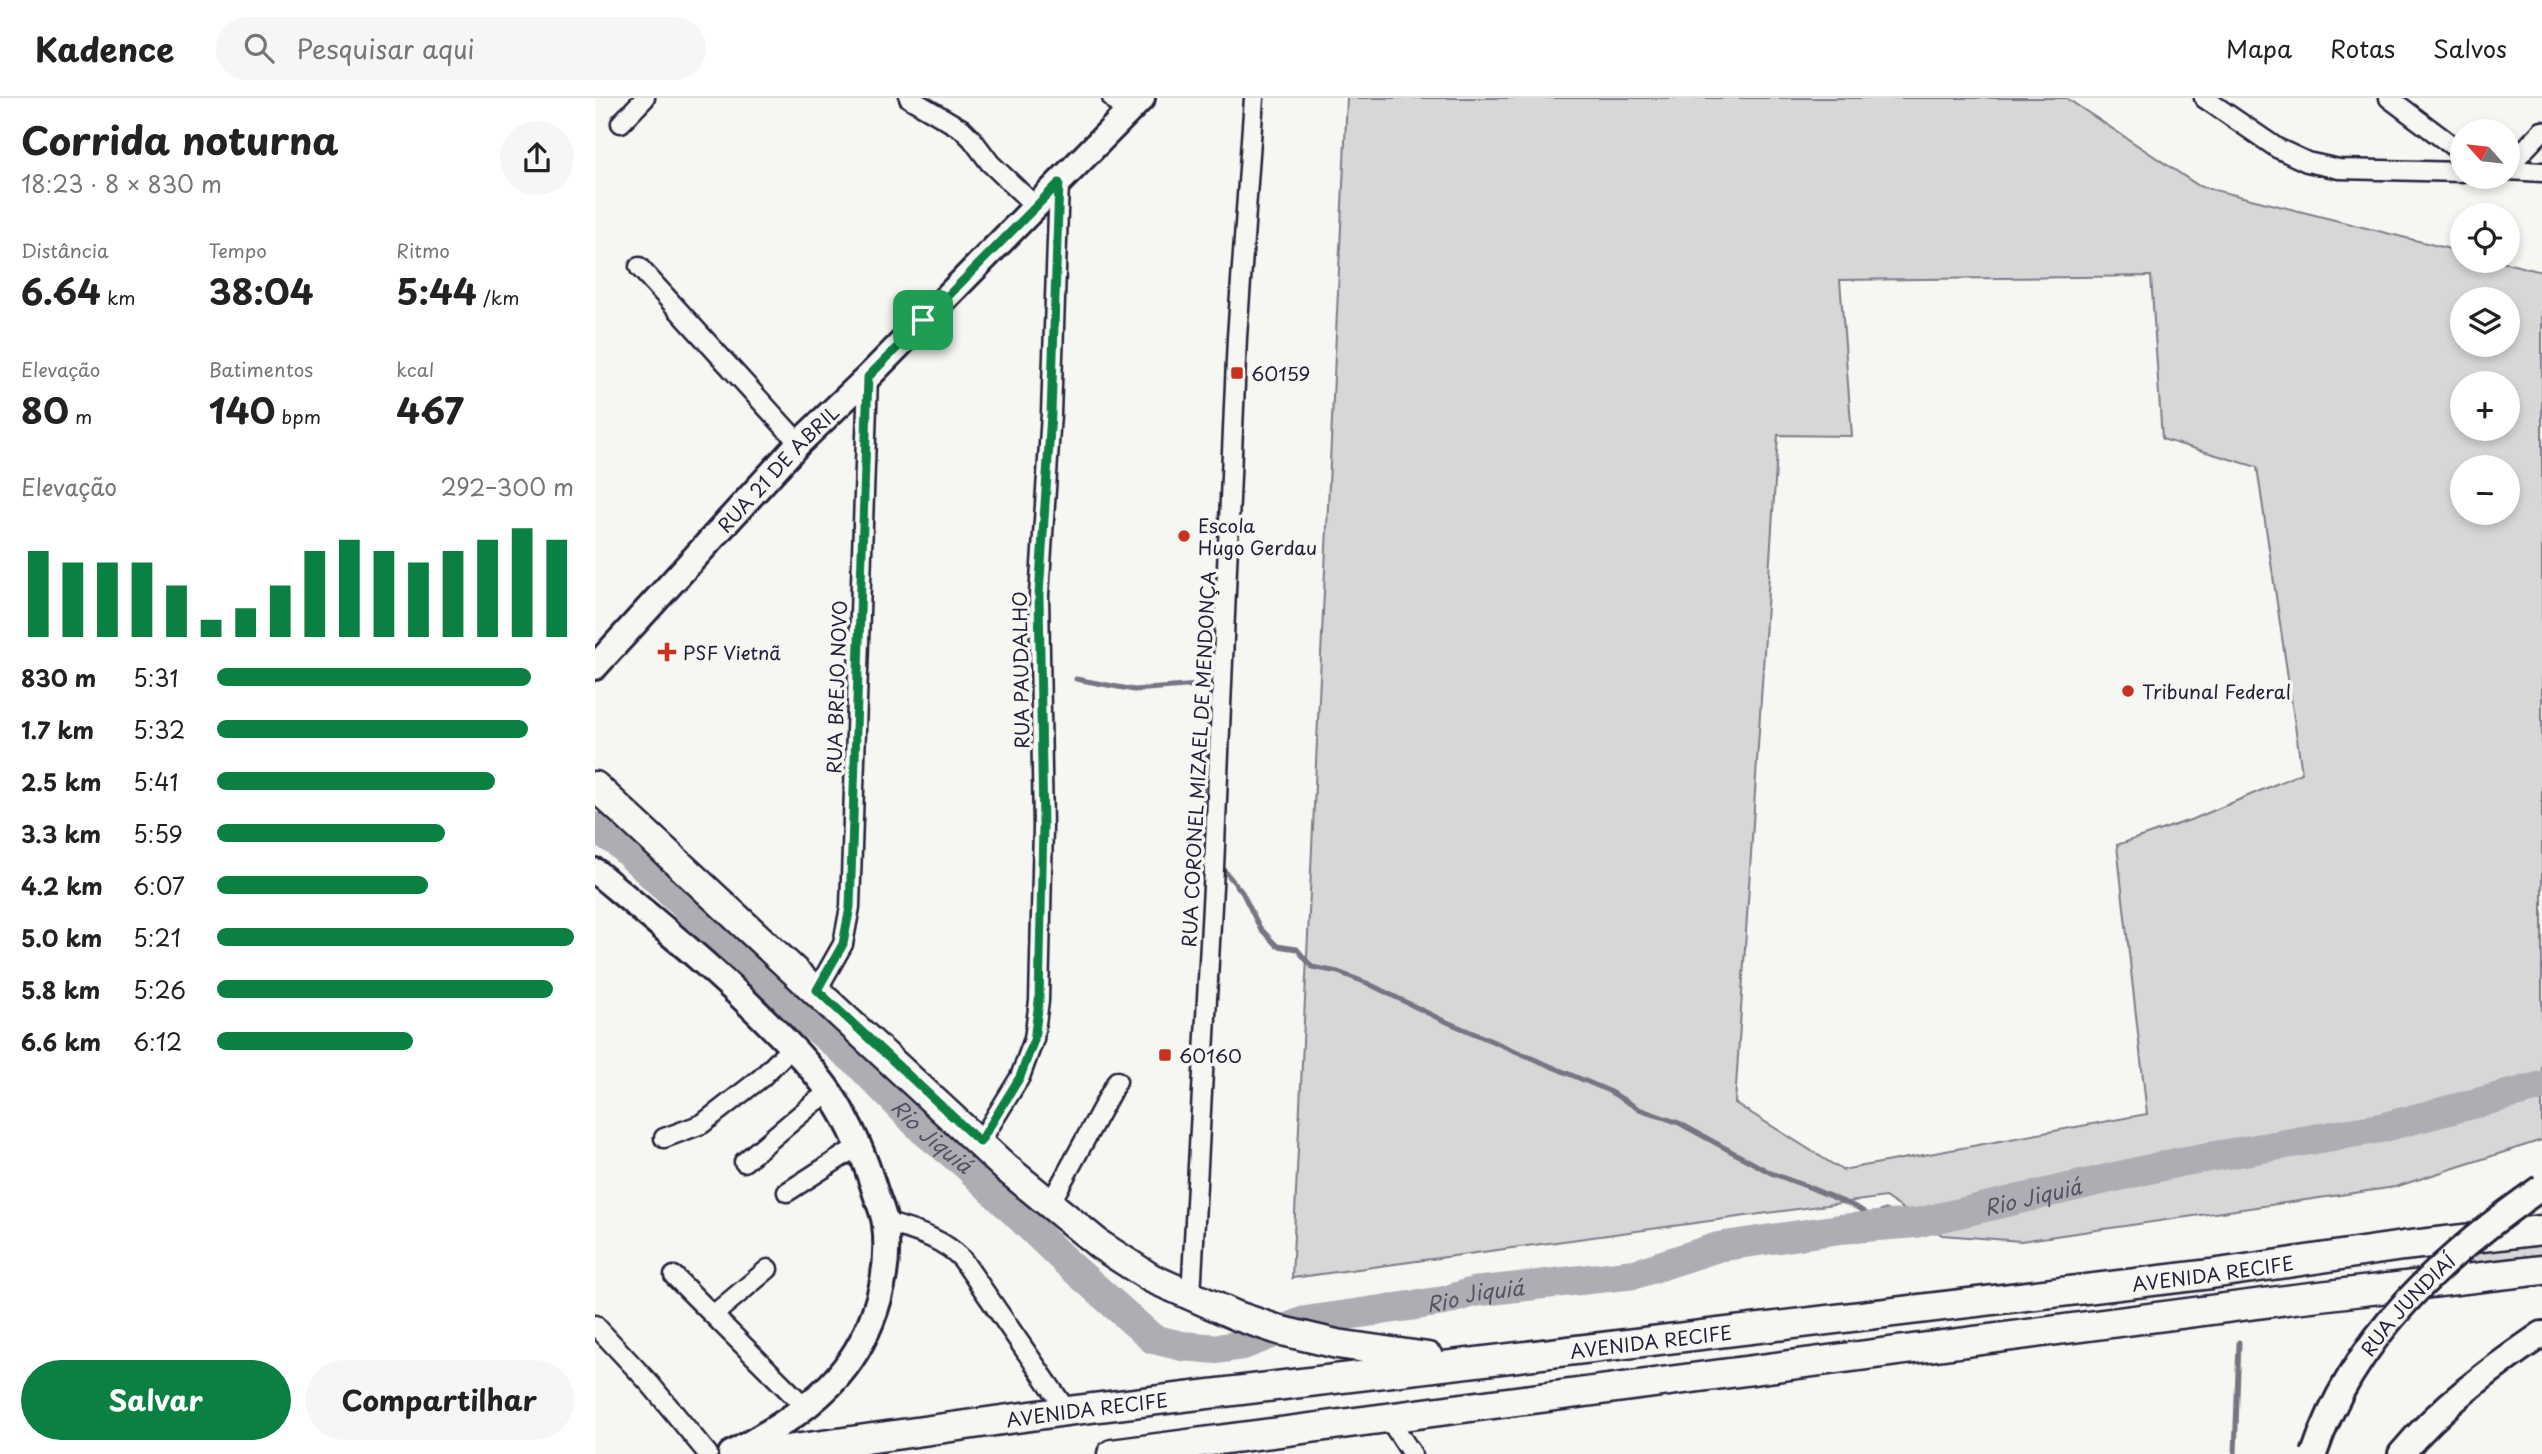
<!DOCTYPE html>
<html lang="pt">
<meta charset="utf-8">
<style>
body{margin:0;font-family:"Playpen Sans",sans-serif;background:#f6f6f6;color:#222;height:100vh;display:flex;flex-direction:column;font-size:26px;white-space:nowrap}
*{box-sizing:border-box;margin:0}
p{font-size:23px;color:#767676}
.icon{flex:none;width:38px;height:38px;fill:none;stroke:currentColor;stroke-width:2;stroke-linecap:round;stroke-linejoin:round}
.map{position:relative;flex:1;overflow:hidden}
.drawer{display:flex;flex-direction:column;background:#fff;width:595px}
.drawer>*{flex:none}
.needle{width:46px;rotate:297deg}
.buttons{position:absolute;left:1855px;top:21px;display:grid;gap:14px}
.buttons a{display:grid;place-items:center;width:70px;height:70px;border-radius:50%;background:#fff;box-shadow:0 4px 10px #0003;font-size:35px}
.pin{position:absolute;display:grid;place-items:center;width:60px;height:60px;color:#fff;margin:-30px;border-radius:14px;box-shadow:0 4px 10px #0006}
.round{display:grid;place-items:center;flex:none;width:74px;height:74px;border-radius:37px;background:#f6f6f6}
.overview{display:flex;align-items:center;justify-content:space-between;height:119px;padding:0 21px}
h1{font-size:38px;font-weight:700;line-height:52px}
.metrics{display:grid;grid-template-columns:repeat(3,1fr);gap:10px;height:119px;padding:7px 21px}
.metrics div{display:grid;align-content:center}
.metrics b{font-size:35px;font-weight:700}
.metrics small{font-size:19px;font-weight:400}
.metrics p{font-size:19px}
.chart{height:196px;padding:14px 21px}
.chart p{display:flex;justify-content:space-between}
.chart svg{width:100%;height:126px;margin-top:7px;stroke:#0b8043;stroke-width:6}
.action{display:flex;gap:14px;margin-top:auto;padding:14px 21px}
.action a{flex:1;height:80px;border-radius:42px;background:#0b8043;color:#fff;font-size:28px;font-weight:700;line-height:80px;text-align:center}
.action a+a{background:#f6f6f6;color:#222}
ul{padding:0 21px;list-style:none;font-size:23px}
li{display:grid;grid-template-columns:112px 84px 1fr;align-items:center;height:52px}
li i{height:18px;border-radius:9px;background:#0b8043}
header{display:flex;align-items:center;gap:42px;box-sizing:border-box;height:98px;padding:0 35px;background:#fff;border-bottom:2px solid #e0e0e0}
header strong{font-size:33px}
nav{display:flex;gap:38px;margin-inline-start:auto;font-size:24px}
.search{width:490px;height:63px;background:#f6f6f6;display:flex;align-items:center;gap:18px;box-sizing:border-box;padding:0 24px;border-radius:38px;color:#767676;font-size:26px}
main{display:flex;flex:1;min-height:0}
.map>svg:first-child{display:block}
.green{fill:#d7d7d7;stroke:#7c7c89;stroke-width:2;fill-rule:evenodd}
.lines{fill:none;stroke-linecap:round;stroke-linejoin:round}
.stream{stroke:#757583;stroke-width:5}
.river{stroke:#adadb3;stroke-width:30}
.street-casing{stroke:#22223b;stroke-width:23}
.secondary-casing{stroke:#22223b;stroke-width:30}
.primary-casing{stroke:#22223b;stroke-width:33}
.street{stroke:#f6f6f2;stroke-width:18}
.secondary{stroke:#f6f6f2;stroke-width:24}
.primary{stroke:#f6f6f2;stroke-width:28}
.secondary-bridge-casing{stroke:#22223b;stroke-width:30;stroke-linecap:butt}
.secondary-bridge{stroke:#f6f6f2;stroke-width:24}
.route-casing{stroke:#fff;stroke-width:14}
.route{stroke:#0b8043;stroke-width:9}
.poi-dot{fill:#c8321e;stroke:#f6f6f2;stroke-width:2.5}
.labels{text-anchor:middle;dominant-baseline:central;stroke-width:7;stroke-linejoin:round;paint-order:stroke}
.poi-label{font-size:19px;fill:#22223b;stroke:#f6f6f2;text-anchor:start}
.street-label{font-size:19px;fill:#22223b;stroke:#f6f6f2}
.water-label{font-size:21px;font-style:italic;fill:#535365;stroke:#f6f6f2}
</style>
<header>
<strong>Kadence</strong>
<div class="search"><svg class="icon" aria-label="search" viewBox="0 0 24 24"><circle cx="10" cy="10" r="6"/><path d="M15 15l6 6"/></svg>Pesquisar aqui</div>
<nav><a>Mapa</a><a>Rotas</a><a>Salvos</a></nav>
</header>
<main>
<section class="drawer">
<div class="overview"><div><h1>Corrida noturna</h1><p>18:23 · 8 × 830 m</p></div><a class="round"><svg class="icon" aria-label="share" viewBox="0 0 24 24"><path d="M12 15V3M7 8l5-5 5 5M5 13v7h14v-7"/></svg></a></div>
<div class="metrics">
<div><p>Distância</p><b>6.64<small> km</small></b></div>
<div><p>Tempo</p><b>38:04</b></div>
<div><p>Ritmo</p><b>5:44<small> /km</small></b></div>
</div>
<div class="metrics">
<div><p>Elevação</p><b>80<small> m</small></b></div>
<div><p>Batimentos</p><b>140<small> bpm</small></b></div>
<div><p>kcal</p><b>467</b></div>
</div>
<div class="chart"><p><span>Elevação</span>292–300 m</p>
<svg viewBox="0 0 160 44" preserveAspectRatio="none"><path d="M5 44V14M15 44V18M25 44V18M35 44V18M45 44V26M55 44V38M65 44V34M75 44V26M85 44V14M95 44V10M105 44V14M115 44V18M125 44V14M135 44V10M145 44V6M155 44V10"/></svg>
</div>
<ul>
<li><b>830 m</b>5:31<i style="width:88%"></i></li>
<li><b>1.7 km</b>5:32<i style="width:87%"></i></li>
<li><b>2.5 km</b>5:41<i style="width:78%"></i></li>
<li><b>3.3 km</b>5:59<i style="width:64%"></i></li>
<li><b>4.2 km</b>6:07<i style="width:59%"></i></li>
<li><b>5.0 km</b>5:21<i style="width:100%"></i></li>
<li><b>5.8 km</b>5:26<i style="width:94%"></i></li>
<li><b>6.6 km</b>6:12<i style="width:55%"></i></li>
</ul>
<div class="action"><a>Salvar</a><a>Compartilhar</a></div>
</section>
<div class="map">
<svg width="1947" height="1356" viewBox="0 0 1947 1356">
<rect width="100%" height="100%" fill="#f6f6f2"/>
<filter id="ink" filterUnits="userSpaceOnUse"><feTurbulence type="fractalNoise" baseFrequency=".0143" numOctaves="2"/><feDisplacementMap in="SourceGraphic" scale="14" xChannelSelector="R" yChannelSelector="G"/><feConvolveMatrix kernelMatrix="1 2 1 2 8 2 1 2 1" color-interpolation-filters="sRGB"/></filter>
<g filter="url(#ink)">
<!-- green -->
<path class="green" d="M752 0H1471L1604 88 1867 154V163H1903L1947 174V1042L1800 1089 1426 1143 1347 1137 1290 1099 697 1180ZM1556 178 1567 341 1662 369 1707 675 1601 720 1522 747 1552 1016 1247 1072 1140 1005 1183 337 1257 338 1245 182ZM1913 201V247H1867V201ZM1867 285H1913V331H1867ZM1867 369H1913V415H1867Z
M1947 1136V1159L1856 1171 1889 1143Z"/>
<g class="lines">
<!-- stream -->
<path class="stream" d="M481 581 539 592 616 586 607 736 614 749
M624 766 647 794 665 830 682 848 702 851 717 869 743 874 772 885 845 921 1014 993 1044 1011 1084 1025 1176 1075 1216 1090 1263 1110 1275 1118 1291 1113 1321 1125
M1640 1356 1644 1244"/>
<!-- river -->
<path class="river" id="s1" d="M0 729 23 745 82 800 178 894 264 966 328 1032 370 1066 469 1162 558 1241 587 1248 622 1251 648 1247 710 1223 849 1203 878 1194 1040 1176 1123 1149 1245 1131 1321 1125 1585 1064 1785 1030 1947 988"/>
<!-- street casing -->
<g class="street-casing">
<path id="street" d="M314 0 367 31 377 41 395 65 439 107
M517 0 531 16
M1609 0 1682 50 1712 64 1744 71 1867 74
M1794 0 1867 55
M26 25 50 0
M1913 69 1947 33
M1913 72 1947 74
M44 169 204 345
M222 892 248 846 255 809 273 279
M69 1040 107 1026 166 980 197 949
M385 1044 425 979 439 941 444 903 448 729 444 497 456 316 464 85
M149 1064 220 1004 235 995
M192 1094 265 1047
M455 1106 522 983
M290 1124C318 1133 346 1139 367 1161L472 1313
M79 1178 210 1309
M596 1198 619 770 642 239 659 0
M118 1217 173 1171
M0 1227 56 1287 113 1356
M794 1321 817 1356"/>
</g>
<!-- secondary casing -->
<g class="secondary-casing">
<g id="secondary">
<path id="s2" d="M0 569 204 345 273 279 547 0"/>
<path d="M0 773C60 823 121 872 175 927 196 948 218 970 235 995 257 1028 269 1058 281 1096 284 1105 289 1116 290 1126 297 1183 275 1246 235 1287 206 1316 172 1336 136 1356"/>
<path d="M1806 1356C1846 1308 1896 1271 1947 1236"/>
</g>
</g>
<!-- primary casing -->
<g class="primary-casing">
<g id="primary">
<path d="M0 688 411 1070 505 1147 556 1180 642 1218 687 1233 742 1246 833 1259"/>
<path id="s3" d="M163 1356 472 1313 1616 1176 1808 1148 1947 1132"/>
<path d="M517 1356 1699 1201 1947 1172"/>
</g>
</g>
<!-- street -->
<use href="#street" class="street"/>
<!-- secondary -->
<use href="#secondary" class="secondary"/>
<!-- primary -->
<use href="#primary" class="primary"/>
<!-- secondary-bridge casing -->
<g class="secondary-bridge-casing">
<g id="secondary-bridge">
<path id="s4" d="M1719 1356C1758 1239 1849 1157 1947 1089"/>
</g>
</g>
<!-- secondary-bridge -->
<use href="#secondary-bridge" class="secondary-bridge"/>
</g>
</g>
<g class="lines" filter="url(#ink)">
<!-- route casing -->
<g class="route-casing">
<path id="route" d="M464 85 456 316 444 497 448 729 444 903 439 942 425 979 385 1044 222 892 248 846 255 809 273 279Z"/>
</g>
<!-- route -->
<use href="#route" class="route"/>
</g>
<!-- markers -->
<g class="poi-dot">
<rect x="635" y="268" width="14" height="14" rx="3.5"/>
<circle cx="589" cy="438" r="7"/>
<path d="M68.5 543.5h7v7h7v7h-7v7h-7v-7h-7v-7h7z"/>
<circle cx="1533" cy="593" r="7"/>
<rect x="563" y="950" width="14" height="14" rx="3.5"/>
</g>
<g class="labels">
<!-- poi labels -->
<g class="poi-label">
<text x="656" y="275">60159</text>
<text x="603" y="427">Escola<tspan x="603" dy="22">Hugo Gerdau</tspan></text>
<text x="88" y="554">PSF Vietnã</text>
<text x="1547" y="593">Tribunal Federal</text>
<text x="584" y="957">60160</text>
</g>
<!-- street labels -->
<g class="street-label">
<text stroke="none"><textPath href="#s2" startOffset="270">RUA 21 DE ABRIL</textPath></text>
<text transform="translate(425 572) rotate(-91)">RUA PAUDALHO</text>
<text transform="translate(241 589) rotate(-88)">RUA BREJO NOVO</text>
<text transform="translate(603 661) rotate(-87)">RUA CORONEL MIZAEL DE MENDONÇA</text>
<text stroke="none"><textPath href="#s3" startOffset="1466">AVENIDA RECIFE</textPath></text>
<text stroke="none"><textPath href="#s4" startOffset="178">RUA JUNDIAÍ</textPath></text>
<text stroke="none"><textPath href="#s3" startOffset="900">AVENIDA RECIFE</textPath></text>
<text stroke="none"><textPath href="#s3" startOffset="332">AVENIDA RECIFE</textPath></text>
</g>
<!-- water labels -->
<g class="water-label">
<text stroke="none"><textPath href="#s1" startOffset="458">Rio Jiquiá</textPath></text>
<text stroke="none"><textPath href="#s1" startOffset="1656">Rio Jiquiá</textPath></text>
<text stroke="none"><textPath href="#s1" startOffset="1088">Rio Jiquiá</textPath></text>
</g>
</g>
</svg>
<div class="buttons">
<a><svg class="needle" viewBox="-14 -14 28 28"><path d="M0-13l5 13h-10z" fill="#e53935"/><path d="M0 13l5-13h-10z" fill="#767676"/></svg></a>
<a><svg class="icon" aria-label="locate" viewBox="0 0 24 24"><circle cx="12" cy="12" r="6"/><path d="M12 2v4M12 18v4M2 12h4M18 12h4"/></svg></a>
<a><svg class="icon" aria-label="layers" viewBox="0 0 24 24"><path d="M12 4l9 5-9 5-9-5zM3 14l9 5 9-5"/></svg></a>
<a>+</a>
<a>−</a>
</div>
<div class="pin" style="left:328px;top:222px;background:#1e9e55"><svg class="icon" aria-label="arrive" viewBox="0 0 24 24"><path d="M6 21V4h12l-3 4 3 4H6"/></svg></div>
</div>
</main>
